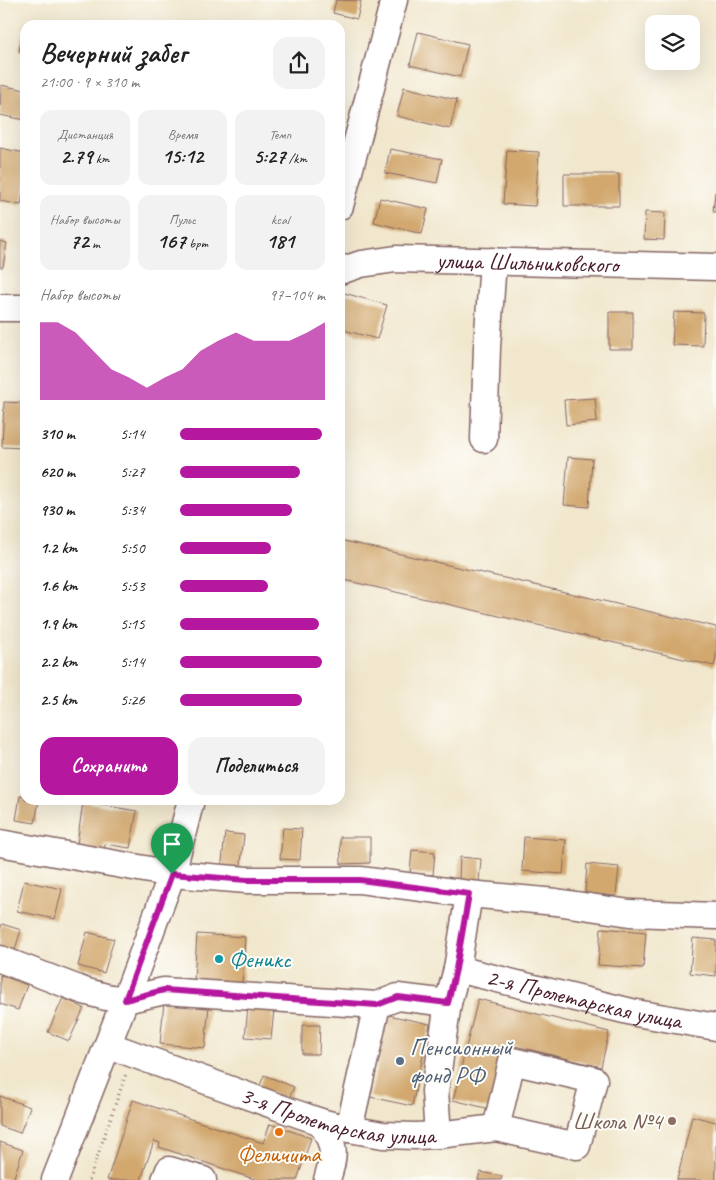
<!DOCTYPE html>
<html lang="ru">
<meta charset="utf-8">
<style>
body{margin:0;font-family:Caveat,sans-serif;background:#f2f2f2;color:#222;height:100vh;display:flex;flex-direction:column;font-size:19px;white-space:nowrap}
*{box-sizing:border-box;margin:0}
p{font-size:16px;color:#767676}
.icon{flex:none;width:28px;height:28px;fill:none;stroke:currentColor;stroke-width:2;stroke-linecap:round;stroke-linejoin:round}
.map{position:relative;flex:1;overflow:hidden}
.panel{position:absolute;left:20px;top:20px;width:325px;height:785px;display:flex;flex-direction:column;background:#fff;border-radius:15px;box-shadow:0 5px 20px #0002}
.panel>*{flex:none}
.tools{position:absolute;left:645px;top:15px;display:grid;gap:10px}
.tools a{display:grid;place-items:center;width:55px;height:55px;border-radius:10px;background:#fff;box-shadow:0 5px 20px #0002;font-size:25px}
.pin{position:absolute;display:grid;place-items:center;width:42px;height:42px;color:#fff;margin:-51px -21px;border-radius:50% 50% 50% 0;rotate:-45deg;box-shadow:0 0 5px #0007}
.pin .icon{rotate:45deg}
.round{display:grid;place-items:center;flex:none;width:52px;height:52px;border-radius:15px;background:#f2f2f2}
.summary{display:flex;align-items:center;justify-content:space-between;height:85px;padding:0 20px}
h1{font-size:28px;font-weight:800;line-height:38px}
.stats{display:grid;grid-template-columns:repeat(3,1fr);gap:8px;height:85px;padding:5px 20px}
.stats div{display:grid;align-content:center;border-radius:12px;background:#f2f2f2;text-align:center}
.stats b{font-size:21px;font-weight:800}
.stats small{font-size:14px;font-weight:400}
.stats p{font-size:14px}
.chart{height:140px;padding:10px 20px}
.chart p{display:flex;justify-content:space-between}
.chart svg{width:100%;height:90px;margin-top:5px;fill:#b5179e;opacity:.7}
.cta{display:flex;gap:10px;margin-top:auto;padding:10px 20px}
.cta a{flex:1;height:58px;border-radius:15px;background:#b5179e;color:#fff;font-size:20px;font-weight:800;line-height:58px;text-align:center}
.cta a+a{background:#f2f2f2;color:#222}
ul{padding:0 20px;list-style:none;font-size:16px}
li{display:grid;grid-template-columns:80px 60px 1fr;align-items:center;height:38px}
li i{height:12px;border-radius:6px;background:#b5179e}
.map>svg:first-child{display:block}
.building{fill:#d2a86e}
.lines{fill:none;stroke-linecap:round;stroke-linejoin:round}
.minor-casing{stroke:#846564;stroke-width:29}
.path{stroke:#846564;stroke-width:3;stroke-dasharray:1 4;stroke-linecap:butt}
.minor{stroke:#fff;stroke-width:26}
.route-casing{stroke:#fff;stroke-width:10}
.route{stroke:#b5179e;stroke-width:6}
.culture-dot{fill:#0f9aa8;stroke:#fdfcf7;stroke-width:2}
.service-dot{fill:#5c6f8a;stroke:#fdfcf7;stroke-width:2}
.education-dot{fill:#8d6e63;stroke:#fdfcf7;stroke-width:2}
.food-dot{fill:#e8710a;stroke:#fdfcf7;stroke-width:2}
.labels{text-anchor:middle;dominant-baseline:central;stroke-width:4;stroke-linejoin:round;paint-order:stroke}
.street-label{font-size:24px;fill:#4a1f2b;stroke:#fdfcf7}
.culture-label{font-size:24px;fill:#0d838f;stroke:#fdfcf7;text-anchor:start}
.service-label{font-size:24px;fill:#4e5e75;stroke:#fdfcf7;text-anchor:start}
.education-label{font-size:24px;fill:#785e54;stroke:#fdfcf7;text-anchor:end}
.food-label{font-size:24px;fill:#c56008;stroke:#fdfcf7}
</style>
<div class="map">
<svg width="716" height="1180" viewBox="0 0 716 1180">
<rect width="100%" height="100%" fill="#fdfcf7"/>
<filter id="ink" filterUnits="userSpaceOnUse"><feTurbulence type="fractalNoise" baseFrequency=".02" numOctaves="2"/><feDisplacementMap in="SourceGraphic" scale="10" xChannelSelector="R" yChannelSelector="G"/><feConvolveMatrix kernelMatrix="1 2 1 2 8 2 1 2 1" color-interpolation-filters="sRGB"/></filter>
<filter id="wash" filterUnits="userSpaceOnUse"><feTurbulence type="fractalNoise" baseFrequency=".0096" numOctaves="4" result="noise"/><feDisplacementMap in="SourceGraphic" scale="20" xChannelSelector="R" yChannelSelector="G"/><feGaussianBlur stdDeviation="1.12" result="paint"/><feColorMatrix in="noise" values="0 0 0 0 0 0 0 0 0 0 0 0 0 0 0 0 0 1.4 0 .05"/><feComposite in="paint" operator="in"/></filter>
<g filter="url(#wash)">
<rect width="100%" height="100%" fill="#f1e7cd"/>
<g id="blocks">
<!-- building -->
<path class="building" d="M336 0 361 1 357 19 333 13Z
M24 25H25V52L19 51Z
M418 32 468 44 460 77 410 65Z
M1 85 25 90V120L0 115Z
M404 87 457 100 450 129 397 116Z
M0 148 25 153V182L21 205 0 201Z
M390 149 442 159 437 183 385 173Z
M507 150 539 152 535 206 503 204Z
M564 174H619V206H564Z
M715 192H716V212H713Z
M380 198 428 209 422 234 374 222Z
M645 212 665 213 664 240 644 239Z
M0 241 7 243 3 267H0Z
M344 293 387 305 377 339 340 329V308Z
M609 312H633V349H609Z
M674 312 704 313 703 346 672 345Z
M595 398 597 422 566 425 564 400Z
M4 402 25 403V448L2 447Z
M568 457 592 459 589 507 564 505Z
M340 540 716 627V657L714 666 340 579Z
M20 796 25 797V800H39L35 823 16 820Z
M83 802 137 811 130 848 105 844 103 855 76 851Z
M283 828 302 829 300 860 280 859Z
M225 833 244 835 240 873 221 871Z
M340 837H370V863L341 864Z
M524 837 566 840 563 874 522 871Z
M412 850 435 852 433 875 410 873Z
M460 857 481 859 479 882 459 880Z
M587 864 619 867 616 896 585 893Z
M24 881 62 889 55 919 17 911Z
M2 924 21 930 13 956 0 951V930Z
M601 928 646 932 643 968 598 965Z
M87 932 114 939 104 973 78 966Z
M197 934 245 937 242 984 194 980Z
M693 938 716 940V976L690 973Z
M0 975 27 985 18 1010 0 1004Z
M63 998 84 1008 69 1041 48 1032Z
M478 999 609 1032 601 1067 507 1044 490 1109 453 1100Z
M164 1002 209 1005 205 1048 160 1044Z
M248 1007 274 1010 271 1039 245 1037Z
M388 1015 430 1024 412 1106 370 1097Z
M302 1025H320L319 1054H302Z
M264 1075 294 1087 289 1099 259 1088Z
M0 1096 30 1107 20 1133 0 1126Z
M133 1100 263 1143 270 1124 311 1138 297 1180H257L159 1147 160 1143 154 1141 141 1180H107Z
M692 1116 716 1122V1180H677Z
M0 1142 23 1150 13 1180 0 1178Z
M480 1172 502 1176 501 1180H478Z"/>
</g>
</g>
<g filter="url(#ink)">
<use href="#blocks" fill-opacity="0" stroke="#846564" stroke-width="1"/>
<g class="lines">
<!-- minor casing -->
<g class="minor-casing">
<g id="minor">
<path d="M340 206 394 0"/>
<path id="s1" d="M340 271 361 264 396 259 716 267"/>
<path d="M0 308H25"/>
<path d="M484 439 487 347 493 261"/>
<path d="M0 843 172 874 247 880H360L469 894 556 902 630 913 716 916"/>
<path id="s2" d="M0 959 84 991 106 997 125 1000 164 991 377 1005 398 997 448 1003 457 969 636 1013 716 1027"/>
<path d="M457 969 469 894"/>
<path id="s3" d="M108 1045 292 1112 321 1122 349 1129 383 1135 415 1136 438 1135 496 1128 577 1146 594 1080 512 1061 496 1128"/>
<path d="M321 1122C336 1147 335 1153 327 1180"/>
<path d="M349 1129 377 1005"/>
<path d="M438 1135 435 1091 448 1003"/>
<path d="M55 1180 132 982 172 874 191 800"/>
<path d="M165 1180 169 1170 203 1180"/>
</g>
</g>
<!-- path -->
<path class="path" d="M89 1180 126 1074"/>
<!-- minor -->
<use href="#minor" class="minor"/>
</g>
</g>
<g class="lines" filter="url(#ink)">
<!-- route casing -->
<g class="route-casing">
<path id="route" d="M172 874 247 880H360L469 894 456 969 448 1003 398 997 377 1005 164 990 125 1000Z"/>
</g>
<!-- route -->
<use href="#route" class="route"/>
</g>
<!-- markers -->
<circle class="culture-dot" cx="219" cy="959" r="5"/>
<circle class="service-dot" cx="400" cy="1061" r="5"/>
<circle class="education-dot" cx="672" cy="1121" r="5"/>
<circle class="food-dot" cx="279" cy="1132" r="5"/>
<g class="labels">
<!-- street labels -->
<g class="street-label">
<text stroke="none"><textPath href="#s1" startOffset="189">улица Шильниковского</textPath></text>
<text stroke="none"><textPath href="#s2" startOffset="624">2-я Пролетарская улица</textPath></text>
<text stroke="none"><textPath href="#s3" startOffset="242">3-я Пролетарская улица</textPath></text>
</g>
<!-- culture labels -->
<g class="culture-label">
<text x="229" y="959">Феникс</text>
</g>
<!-- service labels -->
<g class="service-label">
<text x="410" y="1047">Пенсионный<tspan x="410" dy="28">фонд РФ</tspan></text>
</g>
<!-- education labels -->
<g class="education-label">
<text x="662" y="1121">Школа №4</text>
</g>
<!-- food labels -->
<g class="food-label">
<text x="279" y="1154">Феличита</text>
</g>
</g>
</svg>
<div class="tools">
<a><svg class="icon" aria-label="layers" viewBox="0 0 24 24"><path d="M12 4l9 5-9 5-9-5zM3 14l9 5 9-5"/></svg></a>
</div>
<div class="pin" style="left:172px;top:874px;background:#1e9e55"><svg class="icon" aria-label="arrive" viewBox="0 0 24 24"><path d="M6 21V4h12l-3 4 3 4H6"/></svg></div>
<section class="panel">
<div class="summary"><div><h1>Вечерний забег</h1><p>21:00 · 9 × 310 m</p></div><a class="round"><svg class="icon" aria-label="share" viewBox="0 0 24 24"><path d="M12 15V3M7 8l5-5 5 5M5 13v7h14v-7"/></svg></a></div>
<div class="stats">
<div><p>Дистанция</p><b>2.79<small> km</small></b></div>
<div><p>Время</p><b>15:12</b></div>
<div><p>Темп</p><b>5:27<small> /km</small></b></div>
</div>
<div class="stats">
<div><p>Набор высоты</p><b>72<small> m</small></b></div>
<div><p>Пульс</p><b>167<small> bpm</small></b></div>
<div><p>kcal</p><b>181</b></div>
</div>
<div class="chart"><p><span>Набор высоты</span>97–104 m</p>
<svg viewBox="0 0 160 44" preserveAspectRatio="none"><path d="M0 44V6L10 6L20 11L30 20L40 29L50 33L60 38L70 33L80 29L90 20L100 15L110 11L120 15L130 15L140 15L150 11L160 6V44z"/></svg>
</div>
<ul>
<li><b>310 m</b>5:14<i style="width:98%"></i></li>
<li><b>620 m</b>5:27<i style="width:83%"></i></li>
<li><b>930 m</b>5:34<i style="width:77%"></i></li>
<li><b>1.2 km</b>5:50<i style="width:63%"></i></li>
<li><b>1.6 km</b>5:53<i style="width:61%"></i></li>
<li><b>1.9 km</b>5:15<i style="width:96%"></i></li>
<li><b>2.2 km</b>5:14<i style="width:98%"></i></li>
<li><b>2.5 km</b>5:26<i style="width:84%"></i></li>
</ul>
<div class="cta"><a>Сохранить</a><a>Поделиться</a></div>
</section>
</div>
